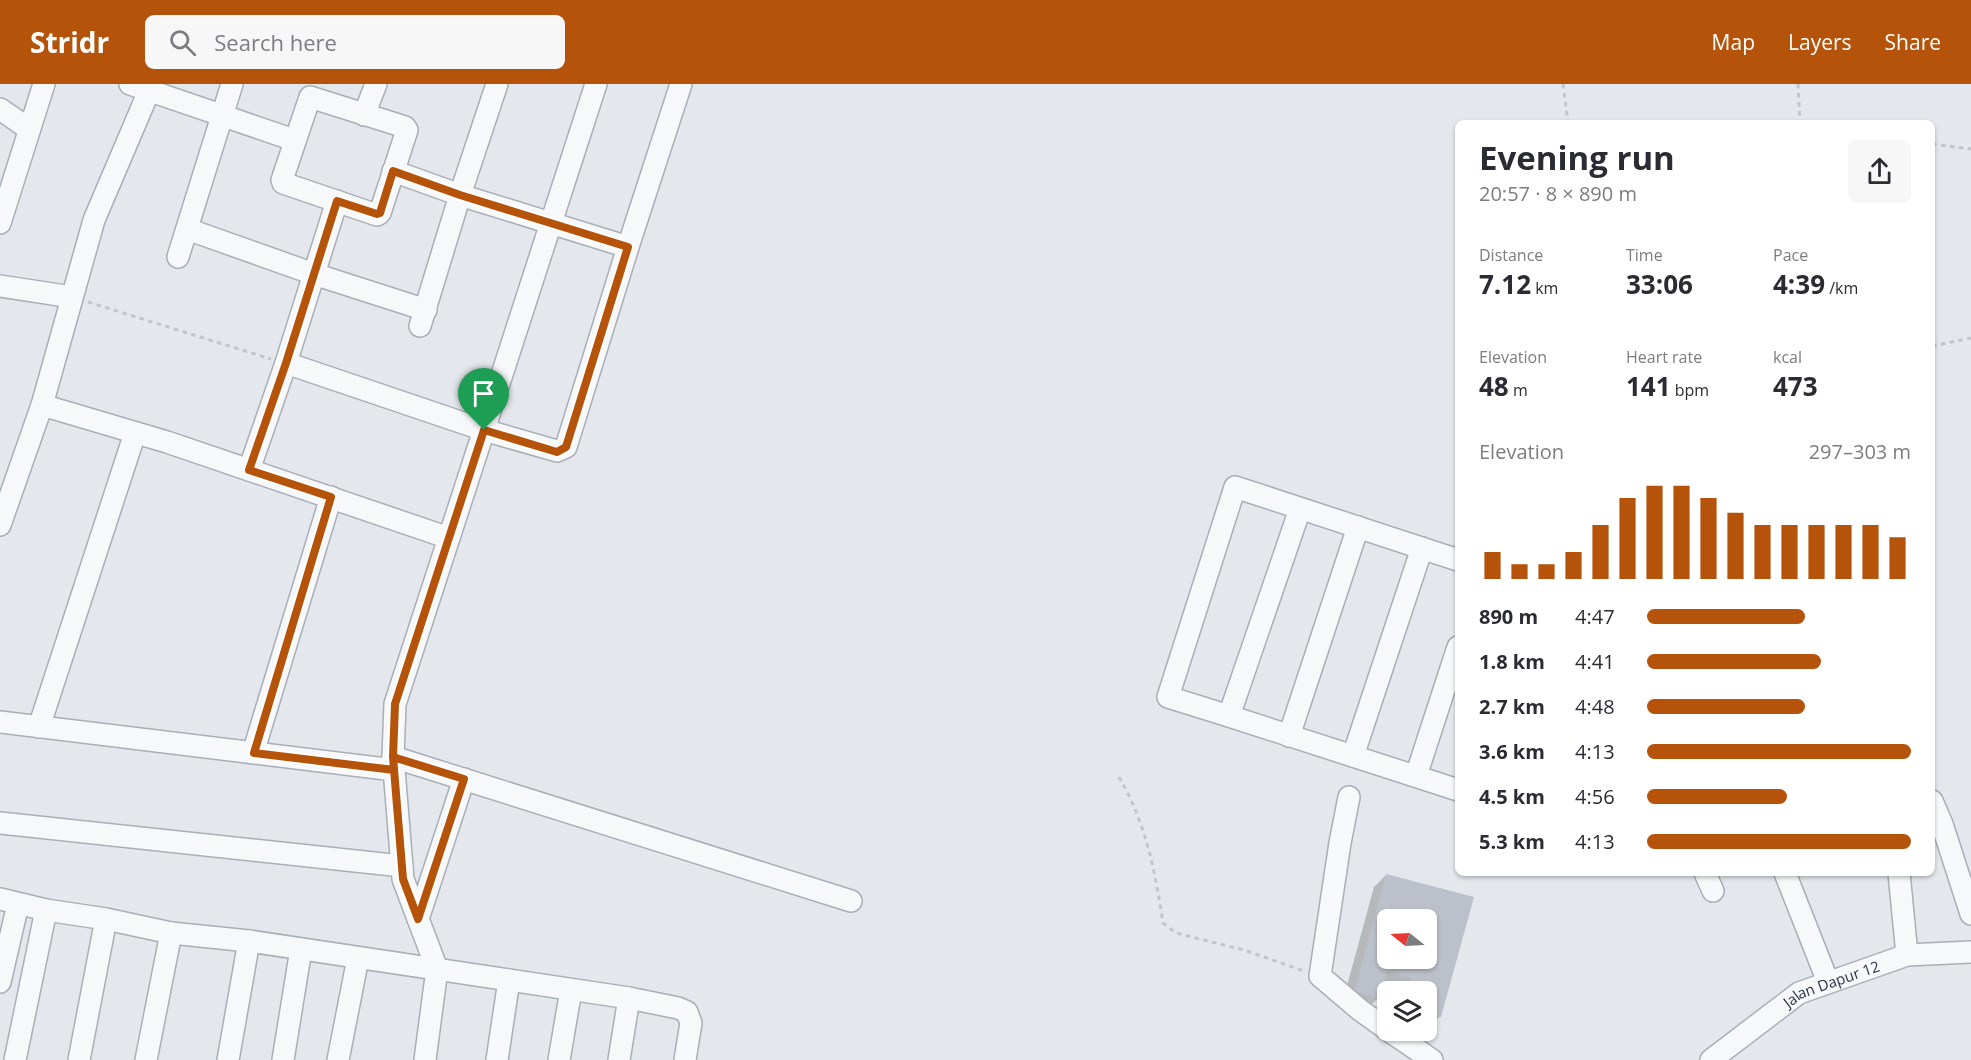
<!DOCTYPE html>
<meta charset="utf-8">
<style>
body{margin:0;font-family:"Open Sans",sans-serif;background:#f7f7f7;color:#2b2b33;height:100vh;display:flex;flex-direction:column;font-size:22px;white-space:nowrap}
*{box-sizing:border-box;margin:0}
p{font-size:20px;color:#7c7c81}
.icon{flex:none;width:33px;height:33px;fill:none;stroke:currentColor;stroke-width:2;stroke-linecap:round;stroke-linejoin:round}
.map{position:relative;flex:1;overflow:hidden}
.sheet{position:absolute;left:1455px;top:36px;width:480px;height:756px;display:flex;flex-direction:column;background:#fff;border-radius:9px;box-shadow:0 2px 4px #0004}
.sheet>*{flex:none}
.needle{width:39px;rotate:288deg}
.buttons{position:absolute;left:1377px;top:825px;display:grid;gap:12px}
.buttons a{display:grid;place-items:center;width:60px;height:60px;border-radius:9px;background:#fff;box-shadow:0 2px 4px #0004;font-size:30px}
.pin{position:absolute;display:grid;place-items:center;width:51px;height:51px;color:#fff;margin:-62px -26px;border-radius:50% 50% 50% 0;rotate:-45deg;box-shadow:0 0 6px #0007}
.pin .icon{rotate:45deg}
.round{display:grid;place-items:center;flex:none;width:63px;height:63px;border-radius:9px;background:#f7f7f7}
.overview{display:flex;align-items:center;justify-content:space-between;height:102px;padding:0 24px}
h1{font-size:33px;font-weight:700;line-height:45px}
.stats{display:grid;grid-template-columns:repeat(3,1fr);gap:9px;height:102px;padding:6px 24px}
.stats div{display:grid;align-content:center}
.stats b{font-size:26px;font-weight:700}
.stats small{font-size:16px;font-weight:400}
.stats p{font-size:16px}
.chart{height:168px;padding:12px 24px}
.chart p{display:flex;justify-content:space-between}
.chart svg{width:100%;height:108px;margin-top:6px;stroke:#b45309;stroke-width:6}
ul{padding:0 24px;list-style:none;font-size:20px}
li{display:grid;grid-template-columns:96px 72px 1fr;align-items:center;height:45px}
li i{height:15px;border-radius:8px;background:#b45309}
header{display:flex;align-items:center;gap:36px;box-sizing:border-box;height:84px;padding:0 30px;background:#b45309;color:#fff}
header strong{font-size:28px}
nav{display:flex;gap:33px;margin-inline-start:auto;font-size:21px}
.search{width:420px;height:54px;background:#f7f7f7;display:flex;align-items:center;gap:15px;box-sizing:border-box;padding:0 21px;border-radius:9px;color:#7c7c81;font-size:22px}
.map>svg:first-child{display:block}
.shadow{fill:#0003;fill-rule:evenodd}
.building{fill:#bbc0ca;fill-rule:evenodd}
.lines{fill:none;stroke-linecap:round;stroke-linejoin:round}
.minor-casing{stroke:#a9aeb7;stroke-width:24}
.path{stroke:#c2c5cb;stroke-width:3;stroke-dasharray:4.5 4.5;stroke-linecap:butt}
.minor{stroke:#f7f8fa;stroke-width:21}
.route-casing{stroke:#fff;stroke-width:12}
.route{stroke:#b45309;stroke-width:8}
.labels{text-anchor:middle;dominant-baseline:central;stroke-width:4.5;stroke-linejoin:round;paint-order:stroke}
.street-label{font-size:15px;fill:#2b3445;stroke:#f4f6f9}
</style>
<header>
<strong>Stridr</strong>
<div class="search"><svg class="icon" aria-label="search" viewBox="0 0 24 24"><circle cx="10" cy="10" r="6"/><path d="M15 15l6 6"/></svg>Search here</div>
<nav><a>Map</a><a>Layers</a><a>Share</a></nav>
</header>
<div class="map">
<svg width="1971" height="976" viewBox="0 0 1971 976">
<rect width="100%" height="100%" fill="#e4e7ec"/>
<!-- shadow -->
<path class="shadow" d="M1386 791 1472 814 1440 932 1428 945 1426 908H1399V906L1381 901 1378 914 1366 926 1342 920 1374 803ZM1388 836H1426V874H1388Z"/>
<!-- building -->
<path class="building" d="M1386 790 1474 813 1441 933 1426 929V908H1407L1411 894 1387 887 1379 914 1354 908ZM1388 836H1426V874H1388Z"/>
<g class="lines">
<!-- minor casing -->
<g class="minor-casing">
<g id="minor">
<path d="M130 0 294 56"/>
<path d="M310 13 405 43 407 46 380 129 377 131 283 99 282 96Z"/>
<path d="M0 25 29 45"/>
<path d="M364 31 376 0"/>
<path d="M393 87 460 111 628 163"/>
<path d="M0 139 44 0"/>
<path d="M187 145 314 190 426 226"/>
<path d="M178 173 232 0"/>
<path d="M0 202 72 213"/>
<path d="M420 242 460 111 497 0"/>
<path d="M286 279 484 346 596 0"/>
<path d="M42 321 167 358 449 454"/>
<path d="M249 386 286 279 337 117"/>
<path d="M1300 425 1229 632 1168 613 1235 403 1458 476"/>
<path d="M0 441 42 321 94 136 152 0"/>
<path d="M1229 632 1458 706"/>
<path d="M0 638 394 686"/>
<path d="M39 643 135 349"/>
<path d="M1289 652 1358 443"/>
<path d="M253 669 331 413"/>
<path d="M1353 672 1422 464"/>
<path d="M393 673 851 817"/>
<path d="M1416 692 1458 563"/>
<path d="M1349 713 1340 759 1320 892 1360 926 1388 946"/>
<path d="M1932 717 1942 740 1971 830"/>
<path d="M0 739 402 782"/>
<path d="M1705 789 1713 807"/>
<path d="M1785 789 1828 898"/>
<path d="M1899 789 1907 871"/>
<path d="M0 815 46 826 106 835 171 849 249 857 629 914 678 924 687 928 691 939 685 976"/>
<path d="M418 835 464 695"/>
<path d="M0 898 18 820"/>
<path d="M1388 946 1432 976"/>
<path d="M15 976 46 826"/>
<path d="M79 976 106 835"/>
<path d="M146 976 171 849"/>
<path d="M228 976 249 857"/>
<path d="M283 976 301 865"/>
<path d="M338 976 358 874"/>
<path d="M425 976 437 885 403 795 393 673 395 620 484 346 557 367 566 363 628 163 681 0"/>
<path d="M497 976 509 896"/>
<path d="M559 976 571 906"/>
<path d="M619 976 629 914"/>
<path id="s1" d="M1711 976 1799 909 1907 871 1971 868"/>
</g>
</g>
<!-- path -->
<path class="path" d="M1563 0 1568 39
M1798 0 1800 39
M1932 60 1971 65
M88 218 271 275
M1932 262 1971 254
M1119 693C1146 739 1155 787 1163 839L1176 849 1244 866 1304 887"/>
<!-- minor -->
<use href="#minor" class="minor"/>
</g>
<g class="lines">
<!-- route casing -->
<g class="route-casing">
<path id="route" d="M484 346 395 620 393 673 403 795 418 835 464 695 393 673 394 686 254 669 331 413 249 386 286 279 337 117 377 130 380 129 393 87 460 111 628 163 566 363 557 368 484 346"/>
</g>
<!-- route -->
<use href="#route" class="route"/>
</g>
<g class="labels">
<!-- street labels -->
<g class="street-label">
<text stroke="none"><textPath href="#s1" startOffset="144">Jalan Dapur 12</textPath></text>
</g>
</g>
</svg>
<div class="buttons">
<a><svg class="needle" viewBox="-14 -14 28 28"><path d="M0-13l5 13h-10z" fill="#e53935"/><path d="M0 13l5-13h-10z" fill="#7c7c81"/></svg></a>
<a><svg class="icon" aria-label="layers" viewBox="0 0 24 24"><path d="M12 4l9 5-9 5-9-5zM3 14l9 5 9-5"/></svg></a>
</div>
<div class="pin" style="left:484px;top:346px;background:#1e9e55"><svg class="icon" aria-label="arrive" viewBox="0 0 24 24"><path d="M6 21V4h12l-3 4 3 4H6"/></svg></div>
<section class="sheet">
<div class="overview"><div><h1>Evening run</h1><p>20:57 · 8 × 890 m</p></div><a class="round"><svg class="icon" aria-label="share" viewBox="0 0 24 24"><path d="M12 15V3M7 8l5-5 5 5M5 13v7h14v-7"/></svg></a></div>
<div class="stats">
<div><p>Distance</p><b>7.12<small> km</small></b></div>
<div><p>Time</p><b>33:06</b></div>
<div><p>Pace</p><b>4:39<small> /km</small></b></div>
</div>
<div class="stats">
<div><p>Elevation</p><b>48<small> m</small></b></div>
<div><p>Heart rate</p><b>141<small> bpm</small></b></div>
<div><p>kcal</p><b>473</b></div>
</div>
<div class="chart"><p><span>Elevation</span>297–303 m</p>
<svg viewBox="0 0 160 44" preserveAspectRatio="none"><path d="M5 44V33M15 44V38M25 44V38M35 44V33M45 44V22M55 44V11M65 44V6M75 44V6M85 44V11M95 44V17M105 44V22M115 44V22M125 44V22M135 44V22M145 44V22M155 44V27"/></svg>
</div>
<ul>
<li><b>890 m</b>4:47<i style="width:60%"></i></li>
<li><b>1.8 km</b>4:41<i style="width:66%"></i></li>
<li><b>2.7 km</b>4:48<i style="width:60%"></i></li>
<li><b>3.6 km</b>4:13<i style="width:100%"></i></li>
<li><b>4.5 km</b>4:56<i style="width:53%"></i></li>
<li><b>5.3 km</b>4:13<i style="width:100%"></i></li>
</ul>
</section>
</div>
